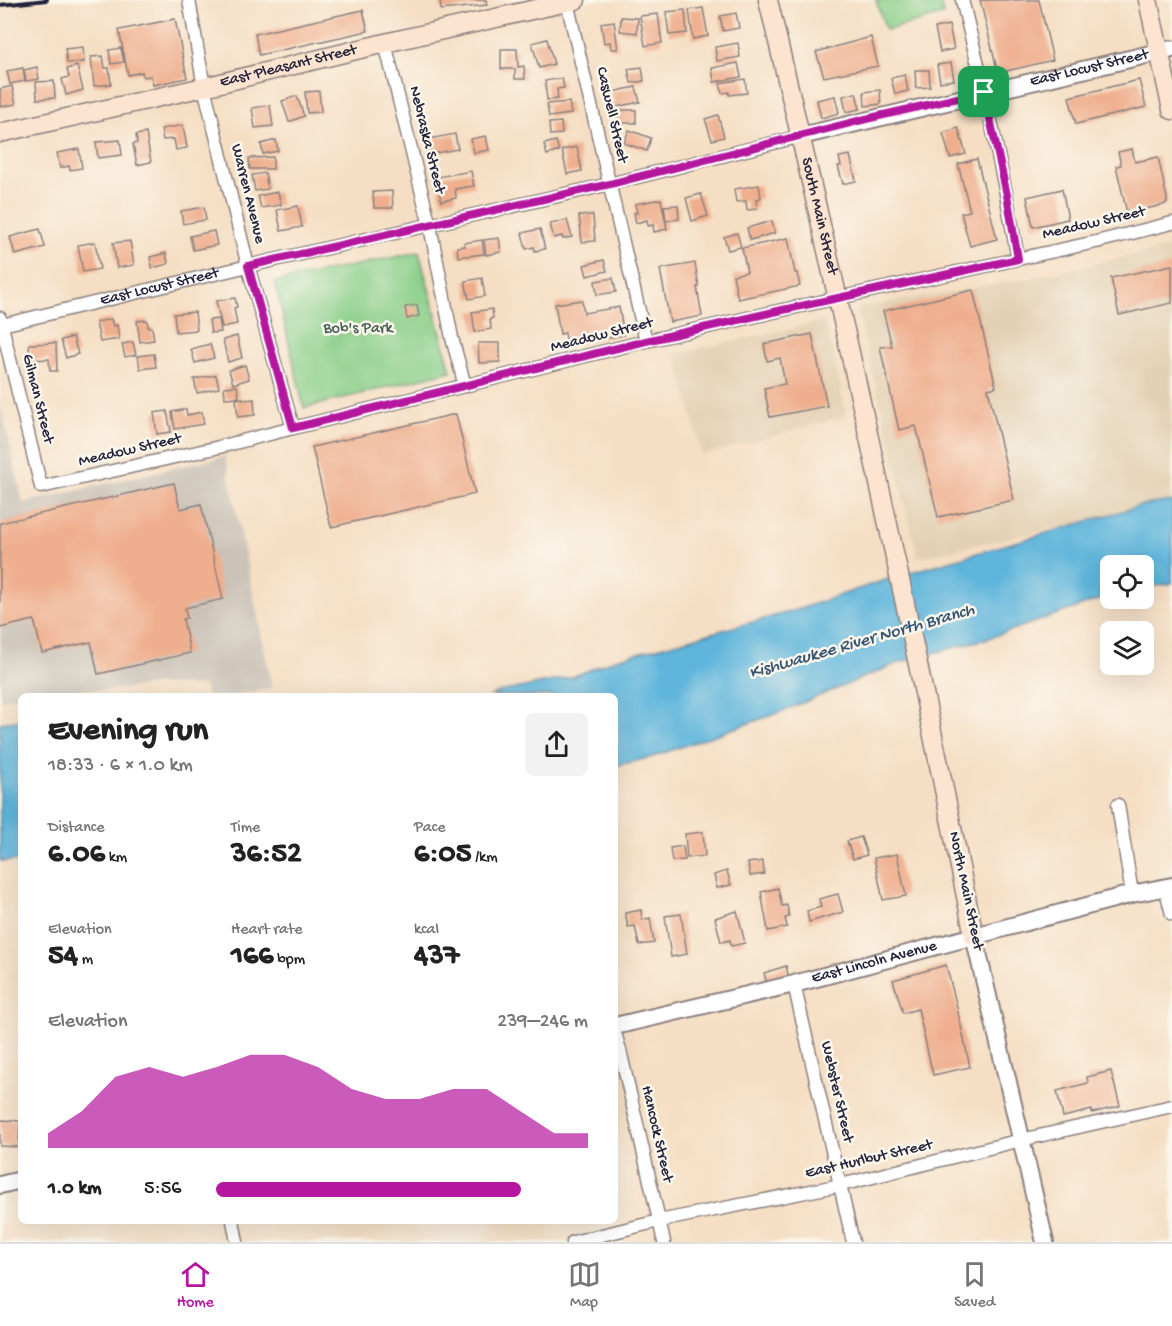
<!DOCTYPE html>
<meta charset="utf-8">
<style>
body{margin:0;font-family:"Gochi Hand",sans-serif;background:#f2f2f2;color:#222;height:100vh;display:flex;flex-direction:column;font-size:22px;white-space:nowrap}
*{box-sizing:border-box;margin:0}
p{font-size:20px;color:#767676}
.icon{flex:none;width:33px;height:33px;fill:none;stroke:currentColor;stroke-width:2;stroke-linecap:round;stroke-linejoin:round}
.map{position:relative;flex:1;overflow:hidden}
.drawer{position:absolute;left:18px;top:693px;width:600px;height:531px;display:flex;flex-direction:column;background:#fff;border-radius:9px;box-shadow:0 6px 24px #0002}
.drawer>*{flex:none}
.buttons{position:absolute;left:1100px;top:555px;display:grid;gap:12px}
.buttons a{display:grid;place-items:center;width:54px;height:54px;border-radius:9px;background:#fff;box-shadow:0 6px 24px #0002;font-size:30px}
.pin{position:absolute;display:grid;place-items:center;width:51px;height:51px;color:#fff;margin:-26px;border-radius:12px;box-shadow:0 3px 9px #0006}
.round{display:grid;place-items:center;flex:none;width:63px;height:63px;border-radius:9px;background:#f2f2f2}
.overview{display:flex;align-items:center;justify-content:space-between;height:102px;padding:0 30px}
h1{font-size:33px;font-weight:700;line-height:45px}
.figures{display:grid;grid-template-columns:repeat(3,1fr);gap:9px;height:102px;padding:6px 30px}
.figures div{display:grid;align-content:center}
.figures b{font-size:30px;font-weight:700}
.figures small{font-size:16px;font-weight:400}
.figures p{font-size:16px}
.chart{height:168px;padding:12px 30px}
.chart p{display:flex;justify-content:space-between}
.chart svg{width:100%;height:108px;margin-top:6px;fill:#b5179e;opacity:.7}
ul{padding:0 30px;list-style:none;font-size:20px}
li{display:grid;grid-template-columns:96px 72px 1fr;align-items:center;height:45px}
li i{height:15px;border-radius:8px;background:#b5179e}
.tabs{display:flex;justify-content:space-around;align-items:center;height:84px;border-top:2px solid #e0e0e0;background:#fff;font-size:16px;color:#767676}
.tabs a{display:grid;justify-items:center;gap:3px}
.tabs .selected{color:#b5179e}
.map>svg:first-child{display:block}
.built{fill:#e4d1b5}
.industrial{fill:#cbc3b8}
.green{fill:#88ce88;stroke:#557862;stroke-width:1.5}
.water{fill:#5fb5db;stroke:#406c8b;stroke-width:1.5}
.building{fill:#efae8d}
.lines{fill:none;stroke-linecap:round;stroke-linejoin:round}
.minor-casing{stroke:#8c807f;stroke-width:15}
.tertiary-casing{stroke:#8c807f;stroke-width:20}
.secondary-casing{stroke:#8c807f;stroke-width:21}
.minor{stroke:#fff;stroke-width:12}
.tertiary{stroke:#fff;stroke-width:16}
.secondary{stroke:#fde4d0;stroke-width:18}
.rail{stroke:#22223b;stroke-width:4}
.route-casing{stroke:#fff;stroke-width:12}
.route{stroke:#b5179e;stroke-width:8}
.labels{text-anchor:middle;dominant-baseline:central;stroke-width:5;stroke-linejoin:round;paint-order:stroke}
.street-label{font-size:16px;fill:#22223b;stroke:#fbf7ec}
.park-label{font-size:16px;fill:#465e56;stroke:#fbf7ec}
.water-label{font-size:18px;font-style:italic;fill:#375573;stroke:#fbf7ec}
</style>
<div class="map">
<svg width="1172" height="1242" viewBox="0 0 1172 1242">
<rect width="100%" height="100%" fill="#fbf7ec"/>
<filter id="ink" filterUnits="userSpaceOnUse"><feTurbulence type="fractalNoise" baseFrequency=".0167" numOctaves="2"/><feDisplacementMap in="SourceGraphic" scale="12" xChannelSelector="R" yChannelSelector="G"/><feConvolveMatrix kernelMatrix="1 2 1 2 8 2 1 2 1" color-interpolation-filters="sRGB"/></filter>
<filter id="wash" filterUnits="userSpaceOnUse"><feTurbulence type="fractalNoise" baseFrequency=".008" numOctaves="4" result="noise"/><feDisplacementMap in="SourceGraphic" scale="24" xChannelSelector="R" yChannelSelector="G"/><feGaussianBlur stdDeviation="1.35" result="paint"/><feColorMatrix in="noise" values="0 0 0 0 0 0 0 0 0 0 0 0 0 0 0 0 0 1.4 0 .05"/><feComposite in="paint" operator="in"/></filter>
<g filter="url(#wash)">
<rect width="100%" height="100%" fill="#f5dec3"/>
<!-- built -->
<path class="built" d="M1172 247V502L918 558 857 308 1031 278Z
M825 321 847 416 702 455 676 354Z"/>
<!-- industrial -->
<path class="industrial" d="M0 403 23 503 225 456 272 688 230 696H207L205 686 162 684 123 689 63 690 27 694 0 700Z"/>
<!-- green -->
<path class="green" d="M876 0H940L943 15 886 30Z
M419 252 451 371 304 408 275 282Z"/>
<!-- water -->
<path class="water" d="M1172 501V583L1143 588V566H1110V596L989 638 901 662 778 713 652 757 615 766V696H491L496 693 572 677 616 659 793 611 891 578 1143 505Z
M21 720V861H0V723Z"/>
<g id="blocks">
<!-- building -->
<path class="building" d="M440 0H486L487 5 441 10Z
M980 0H1039L1053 60 998 73Z
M703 8 708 36 693 39 689 10Z
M363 10 368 31 259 55 255 34Z
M685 10 687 33 669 35 666 12Z
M736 13 739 28 723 31 720 16Z
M658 14 662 43 645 46 640 16Z
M621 17 638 18 637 33 620 31Z
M175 19 187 78 153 85 151 76 143 77 142 72 128 75 119 30Z
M614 21 618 49H611L610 42 604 43 601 23Z
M949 25 954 49 940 52 935 28Z
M871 37 878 66 824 77 816 52Z
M547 39 554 64 539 68 532 43Z
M738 43 740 57 717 61 715 47Z
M83 47 84 62 67 63 65 49Z
M121 48 124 62 111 64 109 50Z
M501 49H517L518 67 524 66 525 79H515V69H501Z
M103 56 105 68H109L111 84 94 86 91 57Z
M738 63 741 77 714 82 712 68Z
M951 63 954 80 940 82 937 65Z
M77 66 83 90 66 95 62 79 69 77 67 69Z
M37 67 39 79 26 81 24 70Z
M642 67 644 81 631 83 628 69Z
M23 68 25 81 10 84 7 71Z
M915 70H929L930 87 916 88Z
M905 75 908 91 895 94 891 78Z
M562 78 564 88 557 89 558 99 547 100 545 81Z
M745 79 747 93 729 95V92L722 93 720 83Z
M1139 80 1146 107 1076 124 1069 97Z
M54 81 55 98 37 99 36 82Z
M12 86 16 104 0 107V89Z
M636 87 640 102 615 107 612 92Z
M880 90 881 104 865 106 864 92Z
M319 91 321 112 307 113 305 92Z
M856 93 860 109 846 112 843 96Z
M297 96 304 116 289 122 282 101Z
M835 96 839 113 821 118 817 100Z
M569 102 571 114 549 117 547 104Z
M270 105 273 126 255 128 252 108Z
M617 110H636V123H618Z
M718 115 724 137 712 140 705 119Z
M561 122 562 134 550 135 549 123Z
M183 125 187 148 176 150 174 139 163 140 161 129Z
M958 128 966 154 950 158 943 133Z
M629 130 651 138 647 151 624 143Z
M146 133 151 162 137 165 133 144 137 143 136 135Z
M455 134 458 149 431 154 428 139Z
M486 136 489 150 474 153 471 139Z
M120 140 122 155 98 158 96 142Z
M276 140 278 151 263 154 261 144Z
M556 141 559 151 547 155 544 144Z
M577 147 582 171 567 174 562 150Z
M79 149 82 168 70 170 69 166 60 168 57 153Z
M1132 149 1135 162 1158 157 1167 198V203L1163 205 1127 213 1116 166 1121 165 1118 152Z
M850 155 856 181 843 184 838 166H841L839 157Z
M273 157V169H250L249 158Z
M977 159 997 239 970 246 961 213 970 211 958 164Z
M471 171 474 186 455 189 456 198 441 201 437 177Z
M265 173 268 189 255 191 252 175Z
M759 185 761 198 756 199 757 209 747 210 746 201 736 202 734 189Z
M1062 189 1068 219 1033 227 1027 197Z
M392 191 393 208H374L373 192Z
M278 192 281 205 261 208 258 196Z
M701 194 708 216 692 221 686 198Z
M661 199 667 229 654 232 653 225 648 226 647 220 636 223 634 213H637L635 204Z
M678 205 679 219 666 221 664 206Z
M298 206 302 227 281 231 277 210Z
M204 207 206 220 183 224 181 211Z
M593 215 595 241 582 242 579 216Z
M567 220 572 237 563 239 562 236 554 238 550 224Z
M772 221 775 233 750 240 747 228Z
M40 229 45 247 15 255 10 237Z
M540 229 545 249 535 251 534 247 526 249 522 233Z
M214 231 217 245 193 250 190 236Z
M737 233 741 247 728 250 724 237Z
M499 238 501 252 486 255 484 240Z
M788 238 795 273H797L800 286 738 299 733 275 747 272 742 248Z
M482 240 484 254 458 257 457 247 465 246 464 243Z
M130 241 134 265 117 268 113 243Z
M95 242 100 269 83 272 78 245Z
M166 253 168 264 152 268 150 257Z
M604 260 607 271 587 276 584 265Z
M695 263 699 287H697L702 316 670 322 660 269Z
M1172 265V303L1119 315 1111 278Z
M482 278 485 296 469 299 465 281Z
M613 278 616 292 597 295 595 281Z
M973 290 996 387 988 389 1014 500 938 517 916 426 899 430 880 347 892 346 883 311Z
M235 298 237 307 234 308 237 324 222 327 216 301Z
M582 300 584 313 619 307 624 335 567 345 565 333 560 334 555 304Z
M417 305 419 316 407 319 405 307Z
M492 309 493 318 490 319 491 329 475 332 472 312Z
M195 312 197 330 176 332 174 314Z
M111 319 113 326 117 325 119 339 100 342 96 322Z
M219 319 221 332 211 333 209 320Z
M147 320 148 327H152L154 340 140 342 137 321Z
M812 334 827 406 770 417 764 388 785 384 780 358 767 361 764 344Z
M237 336 242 358 228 362 223 340Z
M73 337 78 354 66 358 61 340Z
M133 342 136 355 125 357 122 344Z
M56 343 57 371H50L49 359 30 360 29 344Z
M478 343H500V362L479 363Z
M210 344 214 358 195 363 191 349Z
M154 354 156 367 140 369 138 356Z
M245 365 249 379 233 384 229 370Z
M216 375 219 388 197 393 194 379Z
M237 386 239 397 225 398 224 387Z
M243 398V400L254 399 255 415 238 417 236 399Z
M186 409 187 415 202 412 204 424 175 429 172 412Z
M167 411 171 432 157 434 154 413Z
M456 414 475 494 331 527 312 447Z
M174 483 180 509 201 504 223 599 185 608 187 618 183 619 190 653 98 674 91 642 42 653 34 620 0 628V523Z
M703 832 705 856 687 858 685 834Z
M861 837 867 855 853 859 847 841Z
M683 846 685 860 672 861 670 848Z
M897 854 906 896 883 900 874 858Z
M763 861 764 874 750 876 748 863Z
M727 871 731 885 717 888 714 875Z
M778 888 782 906 787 905 789 917 785 918 787 927 768 931 761 892Z
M838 894 843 912 809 922 807 911 821 907 819 899Z
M641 910 642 920 650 918 654 943 639 945 635 926 628 927 625 913Z
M737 911 745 943 731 946 730 940 721 942 715 918Z
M681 914 687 954 671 957 665 916Z
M946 965 956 1003 970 1067 933 1075 918 1009 903 1013 893 980Z
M786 966 789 978 767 984 764 973Z
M1111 1071 1120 1106 1092 1113V1110L1063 1117 1057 1091 1088 1083 1087 1077Z
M0 1120 20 1121 19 1147 0 1146Z"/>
</g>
</g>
<g filter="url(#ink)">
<use href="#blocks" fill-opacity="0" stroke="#8c807f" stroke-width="1.5"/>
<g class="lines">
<!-- minor casing -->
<g class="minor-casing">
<g id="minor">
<path d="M189 0 204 87 248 266 293 428"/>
<path d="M962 0C984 85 1003 172 1018 259"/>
<path d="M567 2 646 341"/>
<path d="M385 43 430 226 452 338 465 386"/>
<path d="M0 318 41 487 215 448 293 428 646 341 778 311 1096 242 1172 223"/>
<path id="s1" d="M2 325 248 266 610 184 801 136"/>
<path d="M1118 805 1132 894"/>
<path d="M1165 887 1172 914"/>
<path d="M794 984 853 1242"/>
<path d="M615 1033 620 1050 664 1242"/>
<path d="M233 1221 237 1242"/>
<path d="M573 1242 659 1221 841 1185 1021 1140 1172 1106"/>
</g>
</g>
<!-- tertiary casing -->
<g class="tertiary-casing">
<g id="tertiary">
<path id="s2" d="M801 136 1172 49"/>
<path d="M974 936 1045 1242"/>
<path id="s3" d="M615 1026 794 984 1132 894 1172 886"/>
<path d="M0 1185 21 1180"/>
</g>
</g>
<!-- secondary casing -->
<g class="secondary-casing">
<g id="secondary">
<path id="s4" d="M768 0C843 311 911 623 974 936"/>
<path d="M1148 0 1172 110"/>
<path id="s5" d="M0 133 204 87 385 43 576 0"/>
</g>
</g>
<!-- minor -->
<use href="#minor" class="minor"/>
<!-- tertiary -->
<use href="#tertiary" class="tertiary"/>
<!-- secondary -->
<use href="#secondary" class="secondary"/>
<!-- rail -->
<path class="rail" d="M0 5 47 0"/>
</g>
</g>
<g class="lines" filter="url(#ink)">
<!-- route casing -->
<g class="route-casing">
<path id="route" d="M984 92 1007 195 1018 259 778 311 646 341 293 428 248 266 610 184 866 119Z"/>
</g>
<!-- route -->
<use href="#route" class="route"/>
</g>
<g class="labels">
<!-- street labels -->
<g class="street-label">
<text stroke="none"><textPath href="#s5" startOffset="296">East Pleasant Street</textPath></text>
<text stroke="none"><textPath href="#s2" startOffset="296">East Locust Street</textPath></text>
<text transform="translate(611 115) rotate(77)">Caswell Street</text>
<text transform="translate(426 140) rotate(76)">Nebraska Street</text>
<text transform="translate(247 194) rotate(76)">Warren Avenue</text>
<text stroke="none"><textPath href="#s4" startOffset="222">South Main Street</textPath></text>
<text transform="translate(1094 224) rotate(-13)">Meadow Street</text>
<text stroke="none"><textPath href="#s1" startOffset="162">East Locust Street</textPath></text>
<text transform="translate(602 336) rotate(-14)">Meadow Street</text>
<text transform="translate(37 399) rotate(76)">Gilman Street</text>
<text transform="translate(130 451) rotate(-13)">Meadow Street</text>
<text transform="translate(965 891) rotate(78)">North Main Street</text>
<text stroke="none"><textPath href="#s3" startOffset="267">East Lincoln Avenue</textPath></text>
<text transform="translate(836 1092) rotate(77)">Webster Street</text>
<text transform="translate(656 1134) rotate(77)">Hancock Street</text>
<text transform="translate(869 1160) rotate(-13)">East Hurlbut Street</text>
</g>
<!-- park labels -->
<g class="park-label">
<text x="358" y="329">Bob's Park</text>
</g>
<!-- water labels -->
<g class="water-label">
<text transform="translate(862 642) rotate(-16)">Kishwaukee River North Branch</text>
</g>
</g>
</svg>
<div class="buttons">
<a><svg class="icon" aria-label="locate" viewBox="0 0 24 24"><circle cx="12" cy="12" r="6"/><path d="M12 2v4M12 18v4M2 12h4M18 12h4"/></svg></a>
<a><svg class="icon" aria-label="layers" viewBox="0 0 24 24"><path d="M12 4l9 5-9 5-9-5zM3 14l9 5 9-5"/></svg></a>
</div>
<div class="pin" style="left:984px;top:92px;background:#1e9e55"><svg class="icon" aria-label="arrive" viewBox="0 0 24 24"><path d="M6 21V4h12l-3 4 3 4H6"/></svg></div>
<section class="drawer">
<div class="overview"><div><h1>Evening run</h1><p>18:33 · 6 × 1.0 km</p></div><a class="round"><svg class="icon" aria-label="share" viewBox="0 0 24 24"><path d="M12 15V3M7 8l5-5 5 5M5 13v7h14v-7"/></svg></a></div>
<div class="figures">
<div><p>Distance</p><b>6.06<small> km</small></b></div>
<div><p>Time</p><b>36:52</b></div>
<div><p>Pace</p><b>6:05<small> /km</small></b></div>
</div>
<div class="figures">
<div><p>Elevation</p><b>54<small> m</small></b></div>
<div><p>Heart rate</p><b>166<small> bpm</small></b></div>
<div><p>kcal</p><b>437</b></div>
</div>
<div class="chart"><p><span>Elevation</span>239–246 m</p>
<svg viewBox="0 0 160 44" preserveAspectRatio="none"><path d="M0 44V38L10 29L20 15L30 11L40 15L50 11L60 6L70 6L80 11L90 20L100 24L110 24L120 20L130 20L140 29L150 38L160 38V44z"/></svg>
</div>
<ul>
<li><b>1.0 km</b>5:56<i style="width:82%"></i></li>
</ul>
</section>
</div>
<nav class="tabs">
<a class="selected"><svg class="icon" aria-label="home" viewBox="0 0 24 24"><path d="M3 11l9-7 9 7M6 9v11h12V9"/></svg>Home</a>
<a><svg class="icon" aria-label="map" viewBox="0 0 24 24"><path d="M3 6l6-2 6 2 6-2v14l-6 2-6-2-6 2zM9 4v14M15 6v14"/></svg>Map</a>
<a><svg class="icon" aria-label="saved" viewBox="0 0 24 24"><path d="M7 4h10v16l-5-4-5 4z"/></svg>Saved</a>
</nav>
